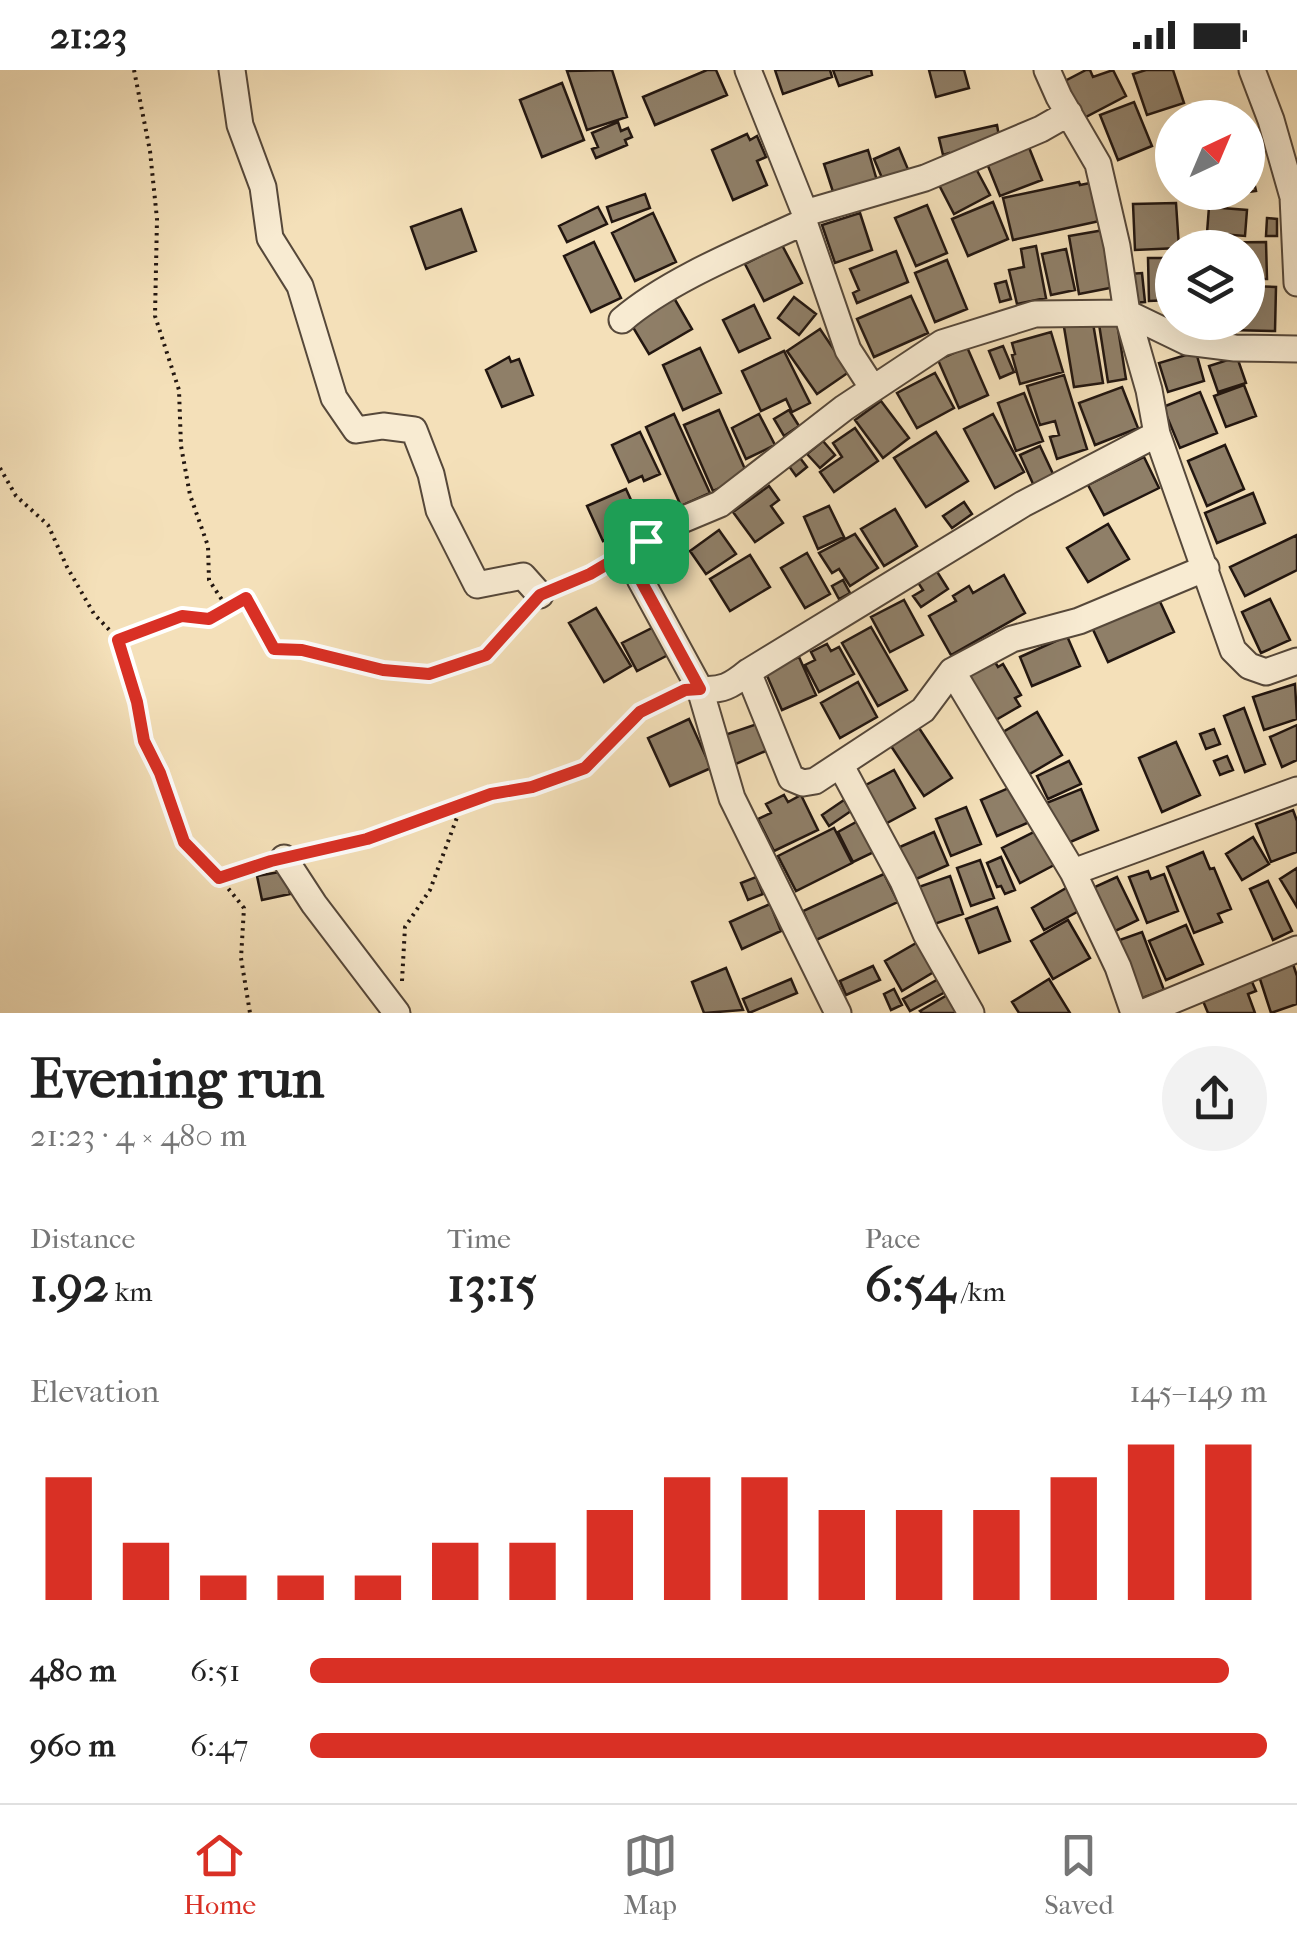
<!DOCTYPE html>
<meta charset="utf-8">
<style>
body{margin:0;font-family:"IM FELL French Canon",serif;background:#f2f2f2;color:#222;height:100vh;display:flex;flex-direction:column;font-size:38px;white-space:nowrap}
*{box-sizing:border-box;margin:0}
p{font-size:32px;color:#767676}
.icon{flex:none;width:55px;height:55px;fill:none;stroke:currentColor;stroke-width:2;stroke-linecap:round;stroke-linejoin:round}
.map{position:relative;height:943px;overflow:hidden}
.drawer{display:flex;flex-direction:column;background:#fff;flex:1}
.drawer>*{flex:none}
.needle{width:65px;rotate:44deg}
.tools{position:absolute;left:1155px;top:30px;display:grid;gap:20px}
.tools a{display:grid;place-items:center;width:110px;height:110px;border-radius:50%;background:#fff;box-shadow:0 10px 40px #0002;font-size:50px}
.pin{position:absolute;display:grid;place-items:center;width:85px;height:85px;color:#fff;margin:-42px;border-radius:20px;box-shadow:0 5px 15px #0006}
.round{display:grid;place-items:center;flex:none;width:105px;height:105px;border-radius:52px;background:#f2f2f2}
.overview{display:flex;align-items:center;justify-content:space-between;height:170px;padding:0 30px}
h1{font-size:55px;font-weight:800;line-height:75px}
.stats{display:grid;grid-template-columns:repeat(3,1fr);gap:15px;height:170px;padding:10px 30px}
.stats div{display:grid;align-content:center}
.stats b{font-size:50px;font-weight:800}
.stats small{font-size:28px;font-weight:400}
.stats p{font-size:28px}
.chart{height:280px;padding:20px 30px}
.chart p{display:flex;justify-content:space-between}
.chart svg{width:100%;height:180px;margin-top:10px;stroke:#d93025;stroke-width:6}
ul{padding:0 30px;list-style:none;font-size:32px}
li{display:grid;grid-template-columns:160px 120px 1fr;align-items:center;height:75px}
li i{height:25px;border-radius:12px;background:#d93025}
.status{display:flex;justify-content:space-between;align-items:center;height:70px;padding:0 50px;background:#fff;direction:ltr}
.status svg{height:28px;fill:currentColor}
.tabs{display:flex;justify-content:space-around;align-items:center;height:140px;border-top:2px solid #e0e0e0;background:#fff;font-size:28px;color:#767676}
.tabs a{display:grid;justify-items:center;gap:5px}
.tabs .active{color:#d93025}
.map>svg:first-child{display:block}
.building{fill:#8f7f68;stroke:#221610;stroke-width:2.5}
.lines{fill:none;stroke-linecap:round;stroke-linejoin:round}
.minor-casing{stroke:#56483a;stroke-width:29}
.path{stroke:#221610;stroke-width:4;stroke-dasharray:2.5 5;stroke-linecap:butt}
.minor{stroke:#f8ebd2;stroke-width:25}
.route-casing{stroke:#fff;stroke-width:20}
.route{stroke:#d93025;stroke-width:12}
</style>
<div class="status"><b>21:23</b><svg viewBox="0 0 49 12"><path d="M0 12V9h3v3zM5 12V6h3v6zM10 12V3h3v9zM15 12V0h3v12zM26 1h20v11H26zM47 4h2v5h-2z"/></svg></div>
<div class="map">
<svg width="1297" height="943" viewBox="0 0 1297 943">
<rect width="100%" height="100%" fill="#f4e0b9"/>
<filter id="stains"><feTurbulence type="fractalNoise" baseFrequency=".002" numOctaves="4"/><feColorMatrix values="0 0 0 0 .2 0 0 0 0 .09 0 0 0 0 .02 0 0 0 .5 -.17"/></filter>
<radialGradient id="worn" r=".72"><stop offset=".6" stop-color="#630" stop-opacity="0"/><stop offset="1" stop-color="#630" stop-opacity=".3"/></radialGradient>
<!-- building -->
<path class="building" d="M612 0 627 47 587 60 567 1Z
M707 0H716L727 25 655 55 643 27Z
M775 0H830L832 7 783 24Z
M833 0H871L872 5 839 16Z
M929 0H964L969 18 936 27Z
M1086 0H1090L1093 7 1113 0 1126 26 1080 50 1061 13Z
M1146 0H1173L1184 33 1147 45 1133 4Z
M562 13 584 70 542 87 520 30Z
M1134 32 1152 76 1118 90 1100 45Z
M618 52 621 61 628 58 632 67 625 70 627 75 596 88 592 79 598 77 592 63Z
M997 55 1000 72 951 90 949 83 943 85 939 68Z
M747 64 750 70 757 66 766 87 757 91 767 115 733 130 712 80Z
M1026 70 1042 110 1000 126 984 86Z
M899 78 910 104 885 115 874 89Z
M868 80 878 114 835 128 824 94Z
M1248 84 1256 121 1248 122Z
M973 93 990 125 954 144 937 111Z
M1079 112 1080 115 1095 112 1104 150 1013 170 1003 128Z
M645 124 650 138 612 152 607 137Z
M993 132 1008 169 968 186 952 149Z
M1176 133 1179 178 1135 180 1133 134Z
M927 135 947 183 916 196 895 148Z
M598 137 607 154 567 172 559 156Z
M1209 137 1247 140 1245 166 1207 163Z
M461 139 476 181 426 199 411 157Z
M653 143 676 192 635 211 612 163Z
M860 143 872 180 835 193 822 155Z
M1267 148 1277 149V166H1266Z
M1104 160 1115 217 1079 224 1069 166Z
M594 172 621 228 591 242 564 186Z
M1266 172 1267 209H1248V178H1186V173Z
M782 175 802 213 764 231 745 194Z
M1036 176 1046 228 1017 234 1009 200 1024 197 1021 179Z
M1066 179 1075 220 1051 225 1042 184Z
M896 181 908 212 857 233 853 223 859 220 850 199Z
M1148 188H1172V230L1149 231Z
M947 190 967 239 935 252 915 203Z
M1142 203 1145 232 1132 233 1129 204Z
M1006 211 1011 229 1000 232 995 214Z
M1248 216 1276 217 1275 261 1186 259V252H1248Z
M911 226 928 263 874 287 857 249Z
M794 227 816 244 799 265 778 248Z
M674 228 692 259 649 284 631 254Z
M754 235 770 268 739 282 723 250Z
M1117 252 1126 309 1108 312 1099 254Z
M1093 253 1103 313 1074 317 1064 257Z
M820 259 849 302 817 324 787 281Z
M1051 262 1063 302 1020 314 1012 285 1015 284 1012 273Z
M1003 276 1014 302 1000 308 989 281Z
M967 277 988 325 959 338 938 290Z
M700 278 721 323 683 340 663 295Z
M784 281 810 333 792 342 786 329 761 341 742 301Z
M1196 282 1204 311 1168 322 1159 293Z
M509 287 511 292 519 289 533 325 502 337 486 300Z
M1237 287 1246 313 1218 322 1209 296Z
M935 303 954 338 917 358 897 323Z
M1064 305 1087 379 1057 389 1050 367 1059 365 1055 351 1040 355 1027 316Z
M1244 315 1256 346 1226 357 1214 326Z
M1122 317 1138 358 1095 375 1079 333Z
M1200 322 1217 363 1180 378 1163 337Z
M1024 323 1043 371 1016 381 998 333Z
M881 331 909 368 883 388 855 350Z
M719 340 748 406 713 421 684 355Z
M789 340 799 356 784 366 774 349Z
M674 344 710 423 681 436 646 357Z
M759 344 775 375 746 389 732 358Z
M993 344 1024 402 995 418 964 359Z
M855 358 878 391 834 422 820 402 842 387 833 373Z
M640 362 660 404 644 411 642 406 629 412 612 375Z
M936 362 968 411 926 437 894 388Z
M823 371 835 385 820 398 807 384Z
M1225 375 1244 419 1207 436 1188 391Z
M1040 376 1054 406 1034 416 1020 385Z
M797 384 807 397 796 406 786 392Z
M1144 387 1159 418 1104 445 1088 415Z
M769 416 779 430 771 436 783 453 755 472 733 442Z
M626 419 642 454 603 471 587 436Z
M1253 423 1265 453 1217 473 1205 443Z
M964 432 972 444 952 458 943 446Z
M829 436 844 467 818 479 804 447Z
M895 439 917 476 884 496 861 459Z
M1108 454 1129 489 1088 512 1067 478Z
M719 460 736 484 706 504 690 481Z
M855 464 878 498 850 516 839 499 832 503 819 483Z
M1297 465V500L1245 526 1230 497Z
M807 483 830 524 805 538 781 498Z
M750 485 770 517 730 541 710 509Z
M936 500 948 519 921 537 913 526 923 520 917 511Z
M1004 505 1025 543 951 585 929 546 956 531 953 526 969 516 973 523Z
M843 510 850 523 839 529 832 516Z
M1156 523 1174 562 1108 592 1090 553Z
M1270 529 1290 570 1261 583 1242 542Z
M904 530 923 565 890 582 871 547Z
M596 538 631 596 604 612 569 553Z
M654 557 668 585 637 601 622 573Z
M871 557 907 620 878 636 842 573Z
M1067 566 1080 596 1032 616 1020 587Z
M827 574 831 581 839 577 854 604 819 622 805 595 815 590 811 582Z
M799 587 816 625 782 640 765 601Z
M992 587 998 597 1003 594 1021 625 1015 628 1020 636 994 651 965 602Z
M858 612 877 647 840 668 821 633Z
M1295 614 1297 649 1264 660 1253 627Z
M1244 638 1265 694 1245 702 1224 646Z
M1037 642 1062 685 1028 705 1003 662Z
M689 649 711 698 670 716 648 668Z
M757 654 768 680 731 696 719 667Z
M1297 655V690L1282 697 1270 667Z
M919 658 952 708 924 726 891 676Z
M1214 659 1220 674 1206 679 1200 664Z
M1176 672 1200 725 1162 742 1139 688Z
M1227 686 1233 700 1220 705 1214 691Z
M1069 691 1081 714 1048 729 1037 706Z
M894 700 915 738 885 754 864 716Z
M1018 714 1034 750 997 766 981 730Z
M1081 719 1098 760 1061 776 1044 734Z
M784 725 788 732 801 725 818 760 774 781 758 749 771 743 766 734Z
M844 730 851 741 829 756 822 745Z
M966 737 981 774 951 786 936 749Z
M1293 740 1297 751V782L1271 792 1256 754Z
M858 751 874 782 853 792 838 762Z
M834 758 852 793 796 821 778 786Z
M1038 760 1056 794 1020 813 1002 778Z
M934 762 948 795 907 813 893 780Z
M1253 767 1269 794 1242 810 1226 784Z
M1203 782 1210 799 1214 798 1231 839 1218 844 1222 852 1194 863 1167 797Z
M1001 787 1015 820 1005 824 1001 816 997 817 987 793Z
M980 790 994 828 971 836 957 798Z
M1297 798V837L1280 809Z
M285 801 290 824 262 830 257 806Z
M1148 801 1151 809 1164 804 1178 841 1147 853 1129 807Z
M884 804 898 832 816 870 803 841Z
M950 806 963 844 926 857 913 819Z
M756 807 763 824 748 830 741 813Z
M1117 807 1138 850 1109 864 1088 820Z
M1268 811 1292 861 1273 870 1250 819Z
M1073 814 1086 837 1044 860 1032 838Z
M770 834 781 861 742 879 730 852Z
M997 837 1010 871 979 883 966 849Z
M1068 850 1090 888 1053 909 1031 871Z
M1186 855 1203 894 1166 910 1149 871Z
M1142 862 1164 920 1137 930 1114 872Z
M925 868 942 897 902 921 885 891Z
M1293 894 1297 906V934L1271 943 1259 906Z
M873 896 880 910 846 925 840 911Z
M726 898 743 940 704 943 692 912Z
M1249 905 1256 921 1248 924 1255 943H1208L1203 931 1235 919 1232 911Z
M942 907 949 920 910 941 903 929Z
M791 909 797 923 749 943 743 929Z
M1049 909 1070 943H1019L1012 932Z
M894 919 902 935 891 940 884 924Z
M949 924 960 943H922L920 941Z"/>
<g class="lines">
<!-- minor casing -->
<g class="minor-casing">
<path id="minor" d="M232 0 240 55 263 117 270 168 300 216 334 328 356 360 383 356 414 360 431 404 439 440 477 515 523 506 540 525
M748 0 805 143 804 152 848 280 872 317
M1047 0 1059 27 1098 94 1117 176 1127 243 1149 320 1157 364 1233 580 1249 596 1266 602 1297 591
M1252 0 1271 50 1293 127 1297 213
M805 143 925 108 1041 59 1069 43
M622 250C668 210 748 178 804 152
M952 601 1073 802
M748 602 791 708 803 713 815 711 923 640 952 601 1012 569 1079 551 1206 498
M700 619C722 621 731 616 748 602L1023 434 1157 364
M841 696 903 811 926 864 971 943
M284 788 314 834 397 943
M838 943 732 728 700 619 640 509 646 471 677 452 720 434 844 338 942 273 1035 244 1127 243 1187 272 1235 278 1297 279
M1134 943 1118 897 1073 802 1297 720
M1142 943 1297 879"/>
</g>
<!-- path -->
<path class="path" d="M134 0 150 81 157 149 155 246 179 320 181 376 190 425 208 476 209 510 228 539
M0 398 16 426 48 455 67 497 94 544 119 570 182 546 209 549 247 528 274 579 302 580 383 601 429 605 486 585 526 540
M562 516 620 486
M119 570 137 632 144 671 160 703 183 772 219 807 264 793
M307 783 367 769 491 724 532 717 585 698 640 642 676 624
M219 807 244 838 241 888 250 943
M402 911 405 857 430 820 462 734"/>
<!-- minor -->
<use href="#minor" class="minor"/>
</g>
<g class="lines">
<!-- route casing -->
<g class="route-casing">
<path id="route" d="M646 471 640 509 700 619 685 620 640 642 585 698 532 717 491 724 367 769 271 791 219 808 184 772 160 703 144 671 137 632 118 570 182 546 209 549 246 528 274 579 302 580 383 600 429 604 486 585 540 525 590 504Z"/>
</g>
<!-- route -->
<use href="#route" class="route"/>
</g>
<rect width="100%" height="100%" filter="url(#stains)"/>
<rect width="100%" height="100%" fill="url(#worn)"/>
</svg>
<div class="tools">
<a><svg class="needle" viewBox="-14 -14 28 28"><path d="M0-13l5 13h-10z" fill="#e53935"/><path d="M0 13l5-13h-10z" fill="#767676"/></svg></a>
<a><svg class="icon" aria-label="layers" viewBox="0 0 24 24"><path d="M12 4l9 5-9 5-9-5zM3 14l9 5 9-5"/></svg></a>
</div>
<div class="pin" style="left:646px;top:471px;background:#1e9e55"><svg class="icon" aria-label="arrive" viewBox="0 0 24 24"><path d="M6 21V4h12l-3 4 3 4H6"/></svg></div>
</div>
<section class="drawer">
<div class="overview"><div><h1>Evening run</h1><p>21:23 · 4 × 480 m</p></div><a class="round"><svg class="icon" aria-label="share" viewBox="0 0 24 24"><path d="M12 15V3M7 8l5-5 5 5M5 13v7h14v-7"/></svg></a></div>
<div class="stats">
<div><p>Distance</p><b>1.92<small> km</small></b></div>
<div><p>Time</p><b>13:15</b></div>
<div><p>Pace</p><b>6:54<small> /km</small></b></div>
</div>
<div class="chart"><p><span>Elevation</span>145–149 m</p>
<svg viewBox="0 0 160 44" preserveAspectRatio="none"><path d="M5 44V14M15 44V30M25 44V38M35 44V38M45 44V38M55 44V30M65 44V30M75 44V22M85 44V14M95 44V14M105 44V22M115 44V22M125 44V22M135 44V14M145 44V6M155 44V6"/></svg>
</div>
<ul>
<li><b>480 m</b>6:51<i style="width:96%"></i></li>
<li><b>960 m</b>6:47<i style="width:100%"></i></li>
</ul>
</section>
<nav class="tabs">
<a class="active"><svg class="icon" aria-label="home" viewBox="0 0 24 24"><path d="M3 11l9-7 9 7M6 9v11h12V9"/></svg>Home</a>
<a><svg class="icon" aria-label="map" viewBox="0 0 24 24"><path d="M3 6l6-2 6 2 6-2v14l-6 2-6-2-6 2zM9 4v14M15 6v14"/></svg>Map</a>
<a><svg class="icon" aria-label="saved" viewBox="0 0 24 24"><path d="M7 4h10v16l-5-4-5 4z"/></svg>Saved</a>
</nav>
